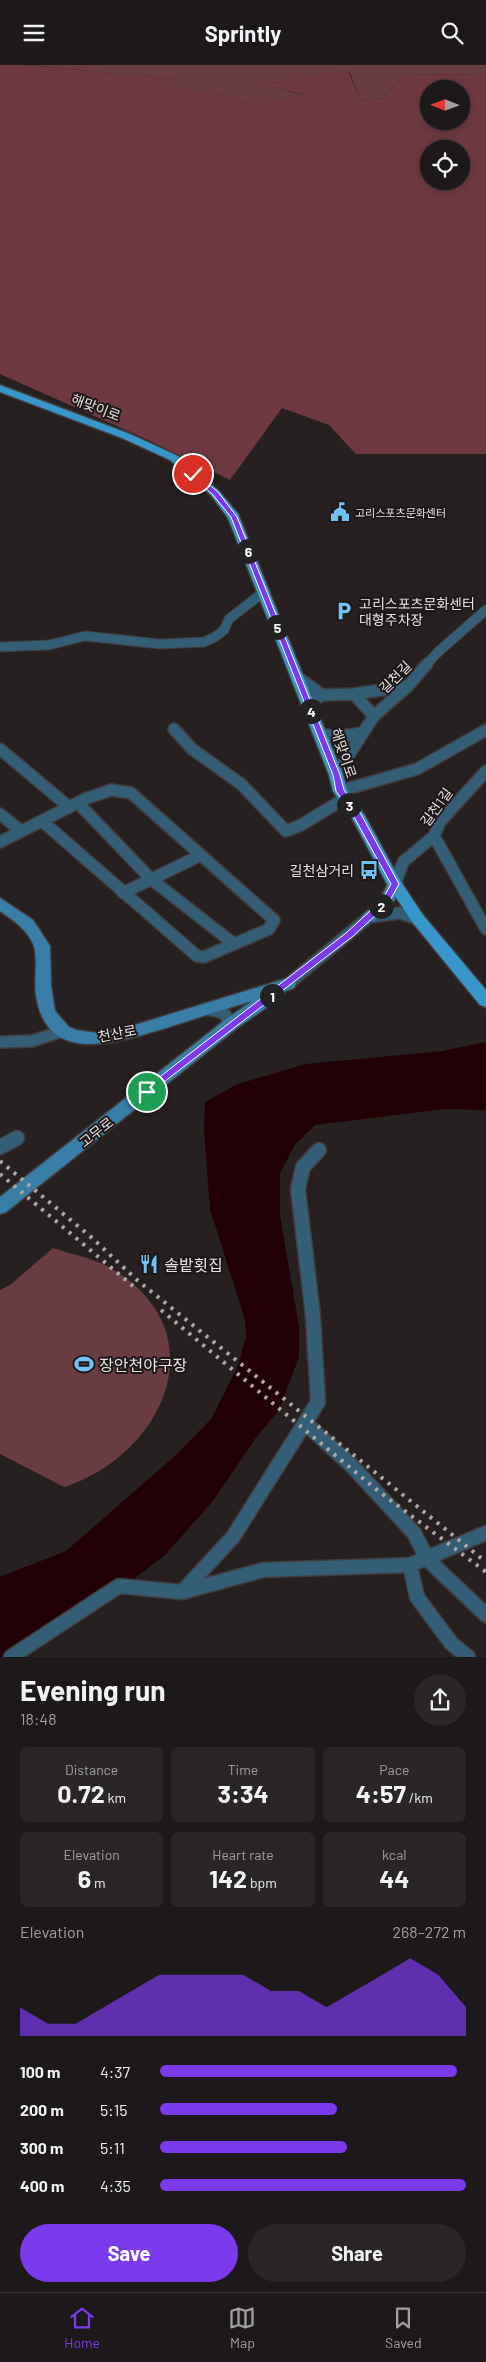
<!DOCTYPE html>
<meta charset="utf-8">
<style>
body{margin:0;font-family:Barlow,"Noto Sans KR",sans-serif;background:#2a2526;color:#f1f3f6;height:100vh;display:flex;flex-direction:column;font-size:19px;white-space:nowrap}
*{box-sizing:border-box;margin:0}
p{font-size:16px;color:#a0a0a2}
.icon{flex:none;width:28px;height:28px;fill:none;stroke:currentColor;stroke-width:2;stroke-linecap:round;stroke-linejoin:round}
.map{position:relative;height:1592px;overflow:hidden}
.panel{display:flex;flex-direction:column;background:#1d1819;flex:1}
.panel>*{flex:none}
.needle{width:32px;rotate:271deg}
.tools{position:absolute;left:420px;top:15px;display:grid;gap:10px}
.tools a{display:grid;place-items:center;width:50px;height:50px;border-radius:50%;background:#1d1819;box-shadow:0 2px 8px #0003,0 0 0 1px #3b3738;font-size:25px}
.pin{position:absolute;display:grid;place-items:center;width:42px;height:42px;color:#fff;margin:-21px;border:2px solid #fff;border-radius:50%;box-shadow:0 1px 5px #0007}
.km{position:absolute;width:25px;height:25px;margin:-12px;border-radius:50%;background:#222;color:#fff;font-size:14px;line-height:25px;text-align:center}
.round{display:grid;place-items:center;flex:none;width:52px;height:52px;border-radius:26px;background:#2a2526}
.head{display:flex;align-items:center;justify-content:space-between;height:85px;padding:0 20px}
h1{font-size:28px;font-weight:700;line-height:38px}
.metrics{display:grid;grid-template-columns:repeat(3,1fr);gap:8px;height:85px;padding:5px 20px}
.metrics div{display:grid;align-content:center;border-radius:8px;background:#2a2526;text-align:center}
.metrics b{font-size:25px;font-weight:700}
.metrics small{font-size:14px;font-weight:400}
.metrics p{font-size:14px}
.chart{height:140px;padding:10px 20px}
.chart p{display:flex;justify-content:space-between}
.chart svg{width:100%;height:90px;margin-top:5px;fill:#7c3aed;opacity:.7}
.button{display:flex;gap:10px;margin-top:auto;padding:10px 20px}
.button a{flex:1;height:58px;border-radius:30px;background:#7c3aed;color:#fff;font-size:20px;font-weight:700;line-height:58px;text-align:center}
.button a+a{background:#2a2526;color:#f1f3f6}
ul{padding:0 20px;list-style:none;font-size:16px}
li{display:grid;grid-template-columns:80px 60px 1fr;align-items:center;height:38px}
li i{height:12px;border-radius:6px;background:#7c3aed}
header{display:flex;justify-content:space-between;align-items:center;height:65px;padding:0 20px;background:#1d1819;font-size:22px;font-weight:700}
.dock{display:flex;justify-content:space-around;align-items:center;height:70px;border-top:1px solid #3b3738;background:#1d1819;font-size:14px;color:#a0a0a2}
.dock a{display:grid;justify-items:center;gap:2px}
.dock .selected{color:#7c3aed}
.map>svg:first-child{display:block}
.green{fill:#693c42}
.forest{fill:#6e3840;fill-rule:evenodd}
.water{fill:#200006}
.lines{fill:none;stroke-linecap:round;stroke-linejoin:round}
.stream{stroke:#200006;stroke-width:2.5}
.street-far2-casing{stroke:#423b3c;stroke-width:11}
.street-far1-casing{stroke:#423b3c;stroke-width:14}
.street-casing{stroke:#423b3c;stroke-width:17}
.secondary-casing{stroke:#423b3c;stroke-width:3}
.primary-casing{stroke:#423b3c;stroke-width:3}
.street-far2{stroke:#345d76;stroke-width:9}
.street-far1{stroke:#345d76;stroke-width:11}
.street{stroke:#345d76;stroke-width:14}
.secondary{fill:#387ea6;fill-rule:evenodd}
.primary{fill:#3897ca;fill-rule:evenodd}
.rail{stroke:#ada8a8;stroke-width:4;stroke-dasharray:3 6;stroke-linecap:butt}
.route{fill:#7c3aed;stroke:#fff}
.labels{text-anchor:middle;dominant-baseline:central;stroke-width:4;stroke-linejoin:round;paint-order:stroke}
.far-poi-label{font-size:11px;fill:#e7e2e2;stroke:#1e1718;text-anchor:start}
.street-label{font-size:14px;fill:#e7e2e2;stroke:#1e1718}
.poi-label{font-size:14px;fill:#e7e2e2;stroke:#1e1718;text-anchor:start}
.near-poi-label{font-size:16px;fill:#e7e2e2;stroke:#1e1718;text-anchor:start}
</style>
<header><svg class="icon" aria-label="menu" viewBox="0 0 24 24"><path d="M4 6h16M4 12h16M4 18h16"/></svg>Sprintly<svg class="icon" aria-label="search" viewBox="0 0 24 24"><circle cx="10" cy="10" r="6"/><path d="M15 15l6 6"/></svg></header>
<div class="map">
<svg width="486" height="1592" viewBox="0 0 486 1592">
<rect width="100%" height="100%" fill="#272021"/>
<!-- green -->
<path class="green" d="M27 0H486V9L403 10 383 33 361 35 349 6 263 20 304 30 267 38H247L225 30 164 20 174 14Z
M53 1183C74 1190 98 1194 117 1207 218 1272 161 1391 64 1422L0 1389V1225L10 1220Z"/>
<!-- forest -->
<path class="forest" d="M0 0H27L175 14 165 20 225 30 247 38H267L302 29 261 20C290 17 319 7 348 6L361 35 383 33 403 10 486 9V389H356L329 360 282 343 230 415 146 374 0 309ZM429 24H461V56H429ZM429 84H461V116H429Z"/>
<!-- water -->
<path class="water" d="M486 977V1045L445 1044 315 1060 294 1081 280 1108V1150L299 1262V1292L279 1345 255 1374 213 1436 164 1491 111 1531 99 1538 60 1570 36 1585 18 1592H0V1512L66 1486 176 1390 211 1354 238 1301 246 1272 245 1255 210 1144 204 1065 205 1037 238 1019 306 999 442 986Z"/>
<g class="lines">
<!-- stream -->
<path class="stream" d="M8 586 29 585"/>
<!-- street-far2 casing -->
<g class="street-far2-casing">
<path id="street-far2" d="M0 582 49 580 85 571 160 579 204 577 215 572 224 565 229 554 265 526
M426 600 438 587 486 545"/>
</g>
<!-- street-far1 casing -->
<g class="street-far1-casing">
<path id="street-far1" d="M296 611 322 630
M354 629 374 651
M309 639 322 630 354 629 408 621
M174 664 192 684 241 719 286 766 301 760 344 734
M320 669 337 672 361 668
M0 684 69 742
M336 710 374 651 408 621 427 599
M340 726 417 704 486 665
M0 749 21 766
M42 756 197 891 204 892 234 879 151 814 78 738
M434 771 486 864
M0 777 85 734 111 725 131 728 274 855 269 864 234 879
M395 819 403 797 434 771 440 757 486 706
M123 828 199 791
M288 919 369 852 400 848 418 854
M206 944 224 948 231 959
M0 977 32 976 63 966"/>
</g>
<!-- street casing -->
<g class="street-casing">
<path id="street" d="M0 1082 17 1073
M306 1359 351 1400 414 1468 427 1494 486 1550
M410 1500 417 1532 451 1578 468 1592
M182 1527 233 1472 318 1337 313 1251 298 1124 303 1102 319 1085
M11 1592 119 1521 182 1527 263 1505 410 1500 486 1468"/>
</g>
<!-- secondary casing -->
<g class="secondary-casing">
<path id="secondary" d="M395 814 400 815 403 819 391 841 374 856H364L361 852 380 834 390 815Z
M0 833 33 855 50 881 51 921 55 946 69 962 76 965 97 968 125 963 288 913 294 915 296 919 294 923 285 926 283 931 237 963 6 1147 0 1149V1132L225 955 252 936C225 944 197 953 169 962 121 976 47 1004 36 930 34 916 38 893 34 881 28 865 13 855 0 846Z"/>
</g>
<!-- primary casing -->
<g class="primary-casing">
<path id="primary" d="M0 320 130 369 178 391 219 426 238 449 343 710 347 725 365 751 401 817 423 850 486 925V942L480 940 413 858 387 819 352 753 333 726 329 710 228 453 211 430 170 395 122 373 0 327Z"/>
</g>
<!-- street-far2 -->
<use href="#street-far2" class="street-far2"/>
<!-- street-far1 -->
<use href="#street-far1" class="street-far1"/>
<!-- street -->
<use href="#street" class="street"/>
<!-- secondary -->
<use href="#secondary" class="secondary"/>
<!-- primary -->
<use href="#primary" class="primary"/>
<!-- rail -->
<path class="rail" d="M0 1096 91 1172 137 1215 486 1497
M0 1109 133 1221
M161 1245 377 1425 486 1507"/>
</g>
<!-- route -->
<path class="route" d="M191 408H195L218 427 237 452 340 710 344 725 362 751 399 819 388 839 352 872 147 1030 144 1029V1024L346 868 382 835 391 819 354 752 336 726 333 710 231 452 213 430 191 410Z"/>
<!-- icons -->
<defs>
<g id="civic-bare" transform="scale(1.5)"><path d="M-.6-6.5H3V-4.5H.6V-3L4-1V1h2V6H-6V1h2V-1L-.6-3ZM-1.2 2.5V6h2.4V2.5Z" fill="#6fc2f4" stroke="#1e1718" stroke-width="2.5" paint-order="stroke"/></g>
<g id="parking-bare" transform="scale(1.5)"><path d="M-3.5-5.5H1a3.5 3.5 0 0 1 0 7H-1V5.5H-3.5ZM-1-3.4V-.6H.8a1.4 1.4 0 0 0 0-2.8Z" fill="#6fc2f4" stroke="#1e1718" stroke-width="2.5" paint-order="stroke"/></g>
<g id="bus-bare" transform="scale(1.5)"><path d="M-5-6H5V4H4V6H2V4H-2V6H-4V4H-5ZM-3.5-4V0h7V-4ZM-3.5 1.2v1.5H-2V1.2ZM2 1.2v1.5H3.5V1.2Z" fill="#6fc2f4" stroke="#1e1718" stroke-width="2.5" paint-order="stroke"/></g>
<g id="restaurant-bare" transform="scale(1.5)"><path d="M-5-6h1v4h1v-4h1v4h1v-4h1v5L-1.5 .5V6h-2V.5L-5-1ZM5-6V6H3V1.5H1.5Q1.5-4 5-6Z" fill="#6fc2f4" stroke="#1e1718" stroke-width="2.5" paint-order="stroke"/></g>
<g id="stadium-bare" transform="scale(1.5)"><path d="M0-5a6.5 5 0 1 0 0 10a6.5 5 0 1 0 0-10ZM-3.5-1.8h7v3.6h-7Z" fill="#6fc2f4" stroke="#1e1718" stroke-width="2.5" paint-order="stroke"/></g>
</defs>
<g fill-rule="evenodd">
<use href="#civic-bare" x="340" y="447"/>
<use href="#parking-bare" x="344" y="546"/>
<use href="#bus-bare" x="369" y="805"/>
<use href="#restaurant-bare" x="149" y="1199"/>
<use href="#stadium-bare" x="84" y="1299"/>
</g>
<g class="labels">
<!-- far-poi labels -->
<g class="far-poi-label">
<text x="355" y="447">고리스포츠문화센터</text>
</g>
<!-- street labels -->
<g class="street-label">
<text transform="translate(96 342) rotate(21)">해맞이로</text>
<text transform="translate(395 612) rotate(-45)">길천길</text>
<text transform="translate(344 688) rotate(71)">해맞이로</text>
<text transform="translate(436 742) rotate(-54)">길천1길</text>
<text transform="translate(117 968) rotate(-11)">천산로</text>
<text transform="translate(96 1067) rotate(-38)">고무로</text>
</g>
<!-- poi labels -->
<g class="poi-label">
<text x="359" y="538">고리스포츠문화센터<tspan x="359" dy="16">대형주차장</tspan></text>
<text x="354" y="805" text-anchor="end">길천삼거리</text>
</g>
<!-- near-poi labels -->
<g class="near-poi-label">
<text x="164" y="1199">솔밭횟집</text>
<text x="99" y="1299">장안천야구장</text>
</g>
</g>
</svg>
<div class="tools">
<a><svg class="needle" viewBox="-14 -14 28 28"><path d="M0-13l5 13h-10z" fill="#e53935"/><path d="M0 13l5-13h-10z" fill="#a0a0a2"/></svg></a>
<a><svg class="icon" aria-label="locate" viewBox="0 0 24 24"><circle cx="12" cy="12" r="6"/><path d="M12 2v4M12 18v4M2 12h4M18 12h4"/></svg></a>
</div>
<div class="pin" style="left:147px;top:1027px;background:#1e9e55"><svg class="icon" aria-label="arrive" viewBox="0 0 24 24"><path d="M6 21V4h12l-3 4 3 4H6"/></svg></div>
<div class="pin" style="left:193px;top:409px;background:#d93025"><svg class="icon" aria-label="check" viewBox="0 0 24 24"><path d="M5 12l5 5 9-10"/></svg></div>
<b class="km" style="left:272px;top:931px">1</b>
<b class="km" style="left:381px;top:841px">2</b>
<b class="km" style="left:349px;top:740px">3</b>
<b class="km" style="left:311px;top:646px">4</b>
<b class="km" style="left:277px;top:562px">5</b>
<b class="km" style="left:248px;top:486px">6</b>
</div>
<section class="panel">
<div class="head"><div><h1>Evening run</h1><p>18:48</p></div><a class="round"><svg class="icon" aria-label="share" viewBox="0 0 24 24"><path d="M12 15V3M7 8l5-5 5 5M5 13v7h14v-7"/></svg></a></div>
<div class="metrics">
<div><p>Distance</p><b>0.72<small> km</small></b></div>
<div><p>Time</p><b>3:34</b></div>
<div><p>Pace</p><b>4:57<small> /km</small></b></div>
</div>
<div class="metrics">
<div><p>Elevation</p><b>6<small> m</small></b></div>
<div><p>Heart rate</p><b>142<small> bpm</small></b></div>
<div><p>kcal</p><b>44</b></div>
</div>
<div class="chart"><p><span>Elevation</span>268–272 m</p>
<svg viewBox="0 0 160 44" preserveAspectRatio="none"><path d="M0 44V30L10 38L20 38L30 30L40 22L50 14L60 14L70 14L80 14L90 22L100 22L110 30L120 22L130 14L140 6L150 14L160 30V44z"/></svg>
</div>
<ul>
<li><b>100 m</b>4:37<i style="width:97%"></i></li>
<li><b>200 m</b>5:15<i style="width:58%"></i></li>
<li><b>300 m</b>5:11<i style="width:61%"></i></li>
<li><b>400 m</b>4:35<i style="width:100%"></i></li>
</ul>
<div class="button"><a>Save</a><a>Share</a></div>
</section>
<nav class="dock">
<a class="selected"><svg class="icon" aria-label="home" viewBox="0 0 24 24"><path d="M3 11l9-7 9 7M6 9v11h12V9"/></svg>Home</a>
<a><svg class="icon" aria-label="map" viewBox="0 0 24 24"><path d="M3 6l6-2 6 2 6-2v14l-6 2-6-2-6 2zM9 4v14M15 6v14"/></svg>Map</a>
<a><svg class="icon" aria-label="saved" viewBox="0 0 24 24"><path d="M7 4h10v16l-5-4-5 4z"/></svg>Saved</a>
</nav>
